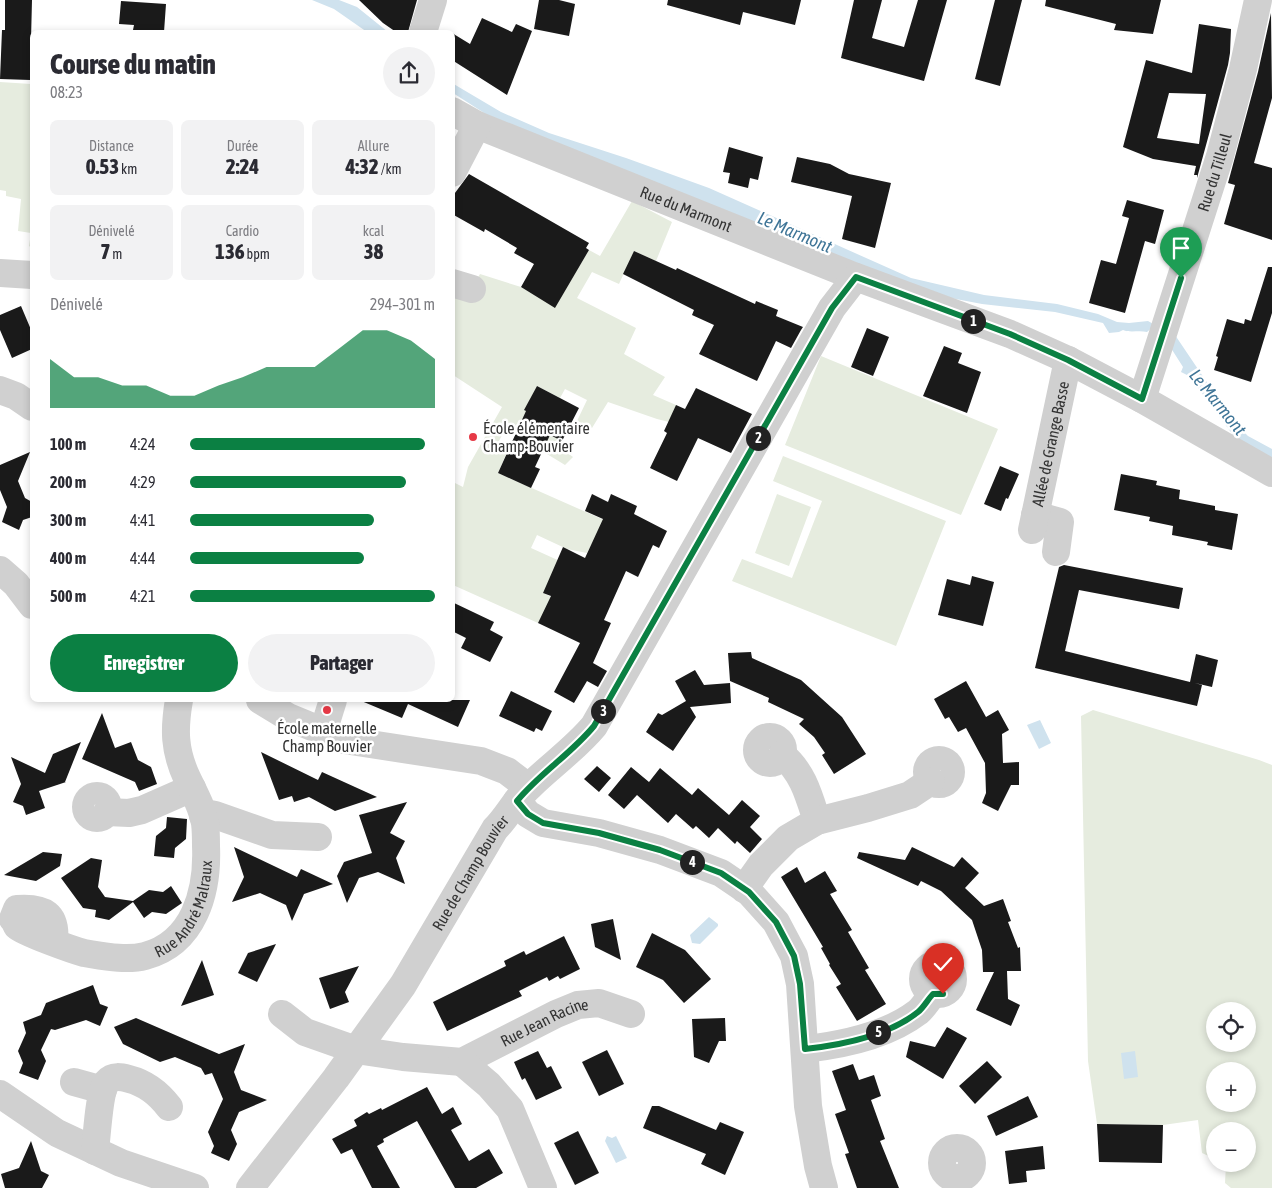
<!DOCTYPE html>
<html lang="fr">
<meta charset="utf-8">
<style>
body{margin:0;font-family:"Asap Condensed",sans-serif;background:#f2f2f3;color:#2b2b33;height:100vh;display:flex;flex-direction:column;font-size:19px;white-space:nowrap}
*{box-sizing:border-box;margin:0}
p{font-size:16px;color:#7c7c81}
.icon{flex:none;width:28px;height:28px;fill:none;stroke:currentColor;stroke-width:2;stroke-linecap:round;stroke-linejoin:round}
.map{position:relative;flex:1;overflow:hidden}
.details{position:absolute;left:30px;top:30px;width:425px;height:672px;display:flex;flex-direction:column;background:#fff;border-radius:8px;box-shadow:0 2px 8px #0003}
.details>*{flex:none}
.tools{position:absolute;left:1206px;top:1002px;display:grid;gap:10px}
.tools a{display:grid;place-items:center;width:50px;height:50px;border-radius:50%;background:#fff;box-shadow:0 2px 8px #0003;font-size:25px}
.pin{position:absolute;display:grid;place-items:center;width:42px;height:42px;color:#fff;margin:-51px -21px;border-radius:50% 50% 50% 0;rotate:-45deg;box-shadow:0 0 5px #0007}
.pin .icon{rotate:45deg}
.km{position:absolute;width:25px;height:25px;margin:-12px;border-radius:50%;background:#222;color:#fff;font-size:14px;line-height:25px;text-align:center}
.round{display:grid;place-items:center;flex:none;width:52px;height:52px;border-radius:26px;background:#f2f2f3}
.summary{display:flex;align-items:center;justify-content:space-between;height:85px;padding:0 20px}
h1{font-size:28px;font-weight:800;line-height:38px}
.figures{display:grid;grid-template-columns:repeat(3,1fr);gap:8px;height:85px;padding:5px 20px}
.figures div{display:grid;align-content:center;border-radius:8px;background:#f2f2f3;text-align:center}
.figures b{font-size:21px;font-weight:800}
.figures small{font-size:14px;font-weight:400}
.figures p{font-size:14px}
.chart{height:140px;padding:10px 20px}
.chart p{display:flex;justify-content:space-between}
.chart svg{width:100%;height:90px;margin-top:5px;fill:#0b8043;opacity:.7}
.action{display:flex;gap:10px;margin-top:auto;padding:10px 20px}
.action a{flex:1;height:58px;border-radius:30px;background:#0b8043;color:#fff;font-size:20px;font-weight:800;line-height:58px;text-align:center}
.action a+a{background:#f2f2f3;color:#2b2b33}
ul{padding:0 20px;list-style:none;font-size:16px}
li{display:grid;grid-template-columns:80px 60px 1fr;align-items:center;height:38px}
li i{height:12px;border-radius:6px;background:#0b8043}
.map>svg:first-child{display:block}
.green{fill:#e6ecdf;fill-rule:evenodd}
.water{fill:#cfe2ee}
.building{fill:#1a1a1a;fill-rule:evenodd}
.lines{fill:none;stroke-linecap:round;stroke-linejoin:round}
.minor{stroke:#d0d0d0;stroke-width:28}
.route-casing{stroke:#fff;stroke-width:10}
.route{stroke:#0b8043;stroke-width:6}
.poi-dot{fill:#e63946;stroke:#fff;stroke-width:2}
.labels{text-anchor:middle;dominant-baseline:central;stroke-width:5;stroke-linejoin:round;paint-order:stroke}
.street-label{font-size:16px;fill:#333;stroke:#fff}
.poi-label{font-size:16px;fill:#333;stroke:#fff;text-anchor:start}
.water-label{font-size:18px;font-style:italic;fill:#3f7597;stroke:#fff}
</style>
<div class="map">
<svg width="1272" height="1188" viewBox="0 0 1272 1188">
<rect width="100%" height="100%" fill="#fff"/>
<!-- green -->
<path class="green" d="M0 82 31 84 32 82V248L29 246 31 233 18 231 21 199 6 196V191L0 190Z
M632 201 672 222 656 261 634 251 619 284 592 272 577 298 636 328 624 354 665 377 653 395 676 405 669 422 657 419 608 402 592 428 577 421 587 400 565 389 560 398 537 386 525 410 546 421 541 430 562 441V449L573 457 565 465 547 454 551 444 516 428 512 433 505 429 496 447 507 452 498 473 604 520 587 553 567 549 537 535 531 548 562 562 543 593 560 601 543 614 538 623 453 585V482L463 487 468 467 502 407 453 375 452 292 476 281 480 274 521 287 555 307 589 250 600 256Z
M821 356 998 429 961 515 785 445Z
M783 456 946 521 896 646 732 581 742 559 792 578 822 501 773 481Z
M777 494 811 507 789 566 755 553Z
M1093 710 1259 760 1272 765V1188H1231L1225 1183 1226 1164H1248V1131H1215V1159L1202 1153 1198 1120 1163 1125 1097 1124 1088 1061 1081 716ZM1215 1011H1248V1044H1215ZM1215 1071H1248V1104H1215Z"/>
<!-- water -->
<path class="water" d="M312 0H339L357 7 388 32H367L334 9Z
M452 83 501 112 549 133 626 158 709 188 911 278 984 295 1057 304 1098 314 1117 322 1129 323 1148 321 1155 325 1147 332C1139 330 1130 333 1123 330L1119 332 1109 333 1103 323 1055 312 982 304 935 295 492 118 453 93Z
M1175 335 1233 421 1248 436 1272 449V460L1246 445 1233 435 1189 376 1181 372 1183 367 1169 345Z
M1040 720 1051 743 1039 749 1027 725Z
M709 917 718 924V926L700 944 692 943 690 935Z
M1135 1051 1138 1077 1124 1079 1121 1053Z
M607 1136 612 1138 616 1136 627 1158 616 1163 605 1141Z"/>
<!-- building -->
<path class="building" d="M5 0H32L30 80 0 79 2 30H5Z
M359 0H417L408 32H396L383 23Z
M539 0H559L575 4 569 36 534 29Z
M668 0H801L795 25 743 12 740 25 667 5Z
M854 0H882L872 38 904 47 918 0H947L924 81 841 58Z
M995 0H1022L1000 86 975 79Z
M1046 0H1161L1153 34 1114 30 1116 24 1045 6Z
M121 1 166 4 164 32 133 30 134 25 119 24Z
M1271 13 1272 98 1254 163 1272 168V240L1224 224 1235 185 1228 183 1258 72Z
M482 18 512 32 516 24 532 31 507 95 452 60V33L470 44Z
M1199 24 1231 29 1230 53 1228 65 1197 178V175H1194L1196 166 1153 159 1123 147 1146 60 1192 73ZM1169 93 1206 94 1199 144 1157 138Z
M729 147 763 157 758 180 750 178 748 188 728 183 730 173 723 172Z
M797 157 830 164 849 174 891 183 875 248 842 239 852 196 791 182Z
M469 174 589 243 586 248 589 250 555 308 521 287 534 264 514 253 517 248 485 229 484 232 452 214V197Z
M1127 200 1164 210 1155 244 1145 241 1125 313 1089 303 1101 260 1116 264 1129 218 1122 216Z
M634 251 676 270 677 268 755 304 756 301 778 310 776 316 803 327 801 330 791 348 776 341 757 381 699 354 714 325 692 315 694 310 623 274Z
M1268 267H1272V313L1251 382 1214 370 1218 357 1216 356 1227 319 1244 324 1245 319 1251 321Z
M21 306 32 332V349L12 358 0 330V315Z
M867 328 889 337 873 376 851 367Z
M944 346 962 353 958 363 981 372 967 413 923 396Z
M537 386 579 408 562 441 550 435 535 467 540 469 531 488 498 473 526 411 524 410Z
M696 388 752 414 731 453 698 438 677 481 650 468 667 433 664 431 676 405 685 409Z
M30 452 18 481 25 498 32 502V517L23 520 19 530 2 522 7 507 0 490V465Z
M1000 466 1019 474 1008 499 1006 498 1001 511 984 504Z
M1121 474 1157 481 1156 485 1180 490 1179 499 1215 506V510L1238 514 1232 550 1207 545 1208 542 1172 535 1173 526 1149 521 1150 517 1114 510Z
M592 494 608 502 611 494 637 506 634 514 667 531 659 548 653 545 638 577 626 571 604 620 611 623 593 663 607 671 598 687 587 681 574 703 554 692 580 643 538 623 551 596 543 593 563 547 585 558 603 519 585 511Z
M1064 565 1183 588 1179 609 1079 590 1065 651 1190 682 1196 654 1218 660 1212 687 1195 683 1202 685 1197 706 1035 668 1059 567Z
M972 576 994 582 983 626 938 615 947 579 970 585Z
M452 602 494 622 490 630 503 637 490 662 461 648 466 638 452 631Z
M751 652 752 658 801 680 842 717 866 754 834 774 822 755 825 753 814 737 799 724 804 719 768 702 769 698 730 681 728 653Z
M695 670 704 685 730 683 731 703 690 707 696 717 673 751 646 732 658 713 662 715 686 701 675 681Z
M966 681 986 717 998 710 1009 730 1002 734 1003 763 1019 762V785H1011L998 811 982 803 986 793 985 763 966 728 958 732 949 717 945 719 934 699Z
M511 691 552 711 542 731 536 728 534 732 499 716Z
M359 700H470L458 727 408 704 402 718Z
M102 713 115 748 131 742 138 760 151 767 157 784 139 791 135 782 82 759Z
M81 742 65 782H66L39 791 45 808 26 815 23 806 13 802 21 784 11 757 45 773 53 754Z
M261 752 318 780 322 772 377 797 335 811 309 797 294 802 292 796 279 800Z
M597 766 611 778 599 792 584 779Z
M631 767 649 782 660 768 692 795 698 788 729 815 742 800 760 816 750 827 762 839 750 853 737 841 735 844 718 828 709 838 696 826 693 829 676 814 668 823 637 795 624 809 608 795Z
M407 802 390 833 405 841 396 858 405 884 378 872 359 878 347 903 337 876 344 862 372 853 359 815Z
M167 817 187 819 186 839 175 848 174 858 154 856 156 836 166 828Z
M234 847 297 877 301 869 333 884 304 894 292 921 286 905 260 893 232 902 244 877Z
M912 847 954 867 962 857 979 873 965 888 984 906 1003 899 1011 921 1008 922 1018 948 1020 947 1021 971H1007L1008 999 1020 1005 1011 1026 976 1010 994 972H983L982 950 972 920 941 891 921 881 918 886 857 858 859 852 905 860Z
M43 852 62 854 60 866 36 881 4 875Z
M91 858 102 860 98 887 105 897 133 901 149 890 163 892 171 886 182 903 166 914 152 912 144 918 133 902 109 920 95 917 96 910 83 908 61 878Z
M797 867 805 883 825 871 837 891 830 894 852 930 848 932 869 968 865 970 886 1004 857 1021 836 987 841 984 829 965 830 964 821 948 823 947 781 877Z
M613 919 621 960 595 947 591 924Z
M652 933 685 950 711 979 684 1003 663 980 636 967Z
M564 936 580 969 560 979 558 976 549 981 547 977 519 991 522 996 447 1031 433 1002 506 966 504 961 524 951 526 955Z
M276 944 257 982 238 973 248 953Z
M202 960 214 995 181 1006Z
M359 966 345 992 349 1002 330 1009 319 978Z
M93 985 100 1004 108 1007 100 1026 86 1020 55 1030 51 1029 41 1050 46 1061 38 1080 19 1073 23 1063 18 1051 26 1033 23 1022 41 1015 46 1003Z
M136 1018 219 1054 245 1044 234 1072 241 1090 267 1100 239 1112 231 1130 237 1144 229 1161 211 1153 214 1146 208 1132 223 1099 212 1073 205 1075 201 1068 175 1057 160 1062 123 1044 114 1027Z
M725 1018 726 1041H719L709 1063 694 1057 692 1019Z
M947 1027 967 1038 943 1079 906 1057 910 1041 935 1047Z
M607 1050 624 1084 599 1096 582 1062Z
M538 1051 547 1068 551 1066 562 1088 536 1100 525 1078 522 1080 514 1062Z
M987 1061 1002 1077 975 1104 959 1086Z
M853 1064 859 1080 874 1075 881 1096 871 1100 885 1139 880 1141 899 1188H857L845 1154 849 1153 835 1114 846 1110 832 1071Z
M427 1087 442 1114 453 1107 462 1124 451 1130 469 1161 489 1149 503 1173 476 1188H455L417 1121 383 1139 384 1142 377 1146 400 1188H372L352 1149 341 1154 332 1139 357 1126 354 1120 367 1112 369 1114 381 1108 382 1110Z
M1028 1096 1038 1117 996 1136 987 1116Z
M652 1106H659L716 1130 720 1122 744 1132 725 1175 701 1164 706 1154 643 1128Z
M1097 1124 1163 1125 1162 1163 1099 1162Z
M578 1131 599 1173 575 1185 554 1143Z
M31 1141 41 1171 49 1175 42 1188H5L1 1174 19 1168Z
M1043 1146 1045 1169 1026 1171 1027 1182 1009 1184 1005 1151Z"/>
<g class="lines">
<!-- minor -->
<g class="minor">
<path d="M423 32 433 0"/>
<path id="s1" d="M452 111 477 125 856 277 1010 334 1068 360 1142 399 1272 473"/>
<path d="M452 173 477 125"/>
<path d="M0 273 32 275"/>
<path d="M452 283 472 289"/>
<path d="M0 390 16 396 32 407"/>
<path id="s2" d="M1142 399 1220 156 1243 69 1258 0"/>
<path d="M1035 515 1060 522 1056 552"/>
<path id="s3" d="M1032 530 1068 360"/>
<path d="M0 570 16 584 32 605"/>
<path d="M260 700 288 717 344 740 481 761 507 771 528 787"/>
<path d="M323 732 333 700"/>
<circle cx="770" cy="750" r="13"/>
<path d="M782 755C803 772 809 796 817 821"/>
<circle cx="939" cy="772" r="12"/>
<circle cx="97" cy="807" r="11"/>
<path d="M517 801 528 814 543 823 599 833 660 850 721 873 749 892 776 922 794 956 800 984 808 1106 818 1166 824 1188"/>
<path d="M107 812 129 813 142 810 192 788"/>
<path d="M203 816 210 814 215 815 272 835 318 837"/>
<path d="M744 889 761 865 788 838 817 821 868 808 910 795 931 781"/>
<path id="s4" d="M54 942C57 914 44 907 17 909L13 919C15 921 16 924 17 926 25 933 73 950 84 953 103 956 126 961 145 956 194 943 208 892 206 846 206 839 206 831 205 823 202 806 194 793 187 778 174 750 174 729 179 700"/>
<circle cx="938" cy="979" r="15"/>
<path id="s5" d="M282 1014 305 1032 356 1050 403 1057 462 1062 556 1014 578 1005 599 1003 631 1014"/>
<path d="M805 1049C842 1045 888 1035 918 1012 924 1007 928 999 933 994"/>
<path d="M462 1062 489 1085 510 1109 543 1188"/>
<path d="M74 1082 103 1090"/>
<path d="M0 1094 57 1133 121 1163 195 1188"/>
<circle cx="957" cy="1163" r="15"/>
<path d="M95 1151C97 1136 99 1091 107 1082 113 1075 121 1077 129 1079 145 1083 159 1094 169 1107"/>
<path id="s6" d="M250 1188 336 1078 403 985 495 829C508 816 516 799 529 787 550 766 575 749 594 726L832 308 856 277"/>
</g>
</g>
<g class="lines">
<!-- route casing -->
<g class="route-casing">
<path id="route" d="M943 994H933C928 999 924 1007 918 1012 888 1036 842 1045 805 1049L800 984 794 956 776 922 749 892 721 873 660 850 599 833 543 823 528 814 517 801C540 773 571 754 594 726L832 308 856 277 1010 334 1068 360 1142 399 1181 278"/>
</g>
<!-- route -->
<use href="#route" class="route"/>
</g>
<!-- markers -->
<g class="poi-dot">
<circle cx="473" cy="437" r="5"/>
<circle cx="327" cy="710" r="5"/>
</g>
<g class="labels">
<!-- street labels -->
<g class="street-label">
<text stroke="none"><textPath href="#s2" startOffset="238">Rue du Tilleul</textPath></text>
<text stroke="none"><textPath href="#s1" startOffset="254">Rue du Marmont</textPath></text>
<text stroke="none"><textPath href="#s3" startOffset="88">Allée de Grange Basse</textPath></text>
<text stroke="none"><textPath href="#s6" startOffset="385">Rue de Champ Bouvier</textPath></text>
<text stroke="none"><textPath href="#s4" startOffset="280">Rue André Malraux</textPath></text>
<text stroke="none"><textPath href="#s5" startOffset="282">Rue Jean Racine</textPath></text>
</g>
<!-- poi labels -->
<g class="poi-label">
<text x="483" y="428">École élémentaire<tspan x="483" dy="18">Champ-Bouvier</tspan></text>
<text x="327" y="728" text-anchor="middle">École maternelle<tspan x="327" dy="18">Champ Bouvier</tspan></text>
</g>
<!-- water labels -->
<g class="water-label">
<text transform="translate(795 232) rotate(23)">Le Marmont</text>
<text transform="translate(1218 402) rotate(51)">Le Marmont</text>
</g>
</g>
</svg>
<div class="tools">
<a><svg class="icon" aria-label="locate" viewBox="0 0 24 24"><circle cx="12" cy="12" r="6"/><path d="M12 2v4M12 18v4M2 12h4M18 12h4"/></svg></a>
<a>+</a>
<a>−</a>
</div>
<div class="pin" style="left:1181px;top:278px;background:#1e9e55"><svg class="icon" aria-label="arrive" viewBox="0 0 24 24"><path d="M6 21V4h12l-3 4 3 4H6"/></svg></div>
<div class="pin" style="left:943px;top:994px;background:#d93025"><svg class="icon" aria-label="check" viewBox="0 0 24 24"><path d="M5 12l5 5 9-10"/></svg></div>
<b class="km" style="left:973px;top:321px">1</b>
<b class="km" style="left:758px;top:438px">2</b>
<b class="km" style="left:603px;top:711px">3</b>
<b class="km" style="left:692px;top:862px">4</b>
<b class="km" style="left:878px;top:1032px">5</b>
<section class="details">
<div class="summary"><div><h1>Course du matin</h1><p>08:23</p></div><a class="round"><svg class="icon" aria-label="share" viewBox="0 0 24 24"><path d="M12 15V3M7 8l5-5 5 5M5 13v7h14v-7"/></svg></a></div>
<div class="figures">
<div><p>Distance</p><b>0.53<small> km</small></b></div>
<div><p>Durée</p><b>2:24</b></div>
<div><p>Allure</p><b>4:32<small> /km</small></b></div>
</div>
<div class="figures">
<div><p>Dénivelé</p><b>7<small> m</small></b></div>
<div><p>Cardio</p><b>136<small> bpm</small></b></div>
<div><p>kcal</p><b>38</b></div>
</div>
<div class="chart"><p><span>Dénivelé</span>294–301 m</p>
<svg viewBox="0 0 160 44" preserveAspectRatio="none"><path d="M0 44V20L10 29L20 29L30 33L40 33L50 38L60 38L70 33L80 29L90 24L100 24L110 24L120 15L130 6L140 6L150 11L160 20V44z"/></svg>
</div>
<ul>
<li><b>100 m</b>4:24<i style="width:96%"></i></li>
<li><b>200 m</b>4:29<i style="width:88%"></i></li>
<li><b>300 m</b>4:41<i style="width:75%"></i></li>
<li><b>400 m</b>4:44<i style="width:71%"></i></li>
<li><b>500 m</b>4:21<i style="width:100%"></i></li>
</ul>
<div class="action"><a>Enregistrer</a><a>Partager</a></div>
</section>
</div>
